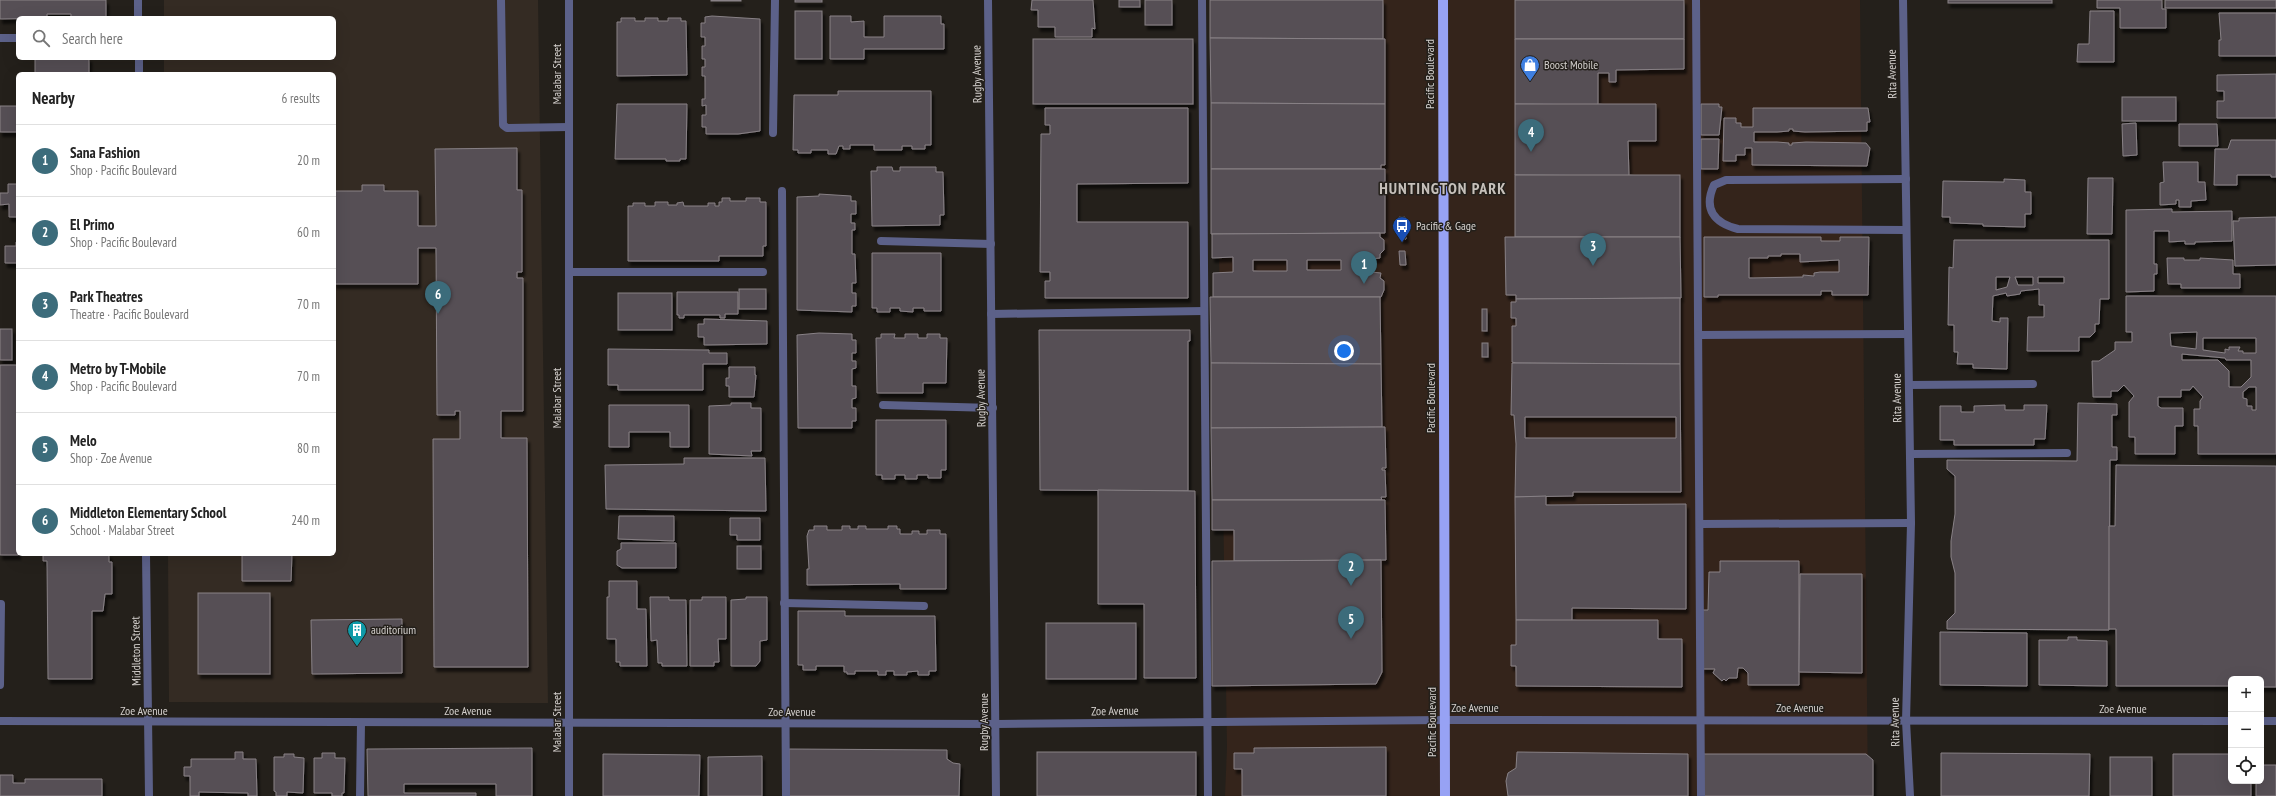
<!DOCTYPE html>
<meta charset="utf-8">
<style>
:root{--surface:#fff;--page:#f2f2f2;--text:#222;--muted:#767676;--line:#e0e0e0;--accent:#3c6c7b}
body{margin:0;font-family:"PT Sans Narrow",sans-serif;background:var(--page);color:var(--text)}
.controls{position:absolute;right:12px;bottom:12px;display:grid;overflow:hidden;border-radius:6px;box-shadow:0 4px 16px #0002}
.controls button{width:36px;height:36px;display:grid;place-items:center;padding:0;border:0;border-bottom:1px solid var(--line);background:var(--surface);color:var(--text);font:20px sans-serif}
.you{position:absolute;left:1344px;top:351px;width:14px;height:14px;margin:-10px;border:3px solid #fff;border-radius:50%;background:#1a73e8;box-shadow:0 0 0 6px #1a73e833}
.badge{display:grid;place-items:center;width:26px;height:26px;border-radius:50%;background:var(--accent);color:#fff;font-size:13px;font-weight:700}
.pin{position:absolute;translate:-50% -33px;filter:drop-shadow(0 1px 2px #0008)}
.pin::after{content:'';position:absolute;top:21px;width:14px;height:12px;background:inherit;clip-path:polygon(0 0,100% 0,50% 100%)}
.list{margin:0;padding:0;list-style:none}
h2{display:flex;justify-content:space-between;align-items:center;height:52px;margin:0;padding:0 16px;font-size:17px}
h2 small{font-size:13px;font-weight:400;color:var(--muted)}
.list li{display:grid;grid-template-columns:26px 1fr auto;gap:12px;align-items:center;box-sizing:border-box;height:72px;padding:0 16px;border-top:1px solid var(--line)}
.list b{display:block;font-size:15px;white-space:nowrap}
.list p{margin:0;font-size:13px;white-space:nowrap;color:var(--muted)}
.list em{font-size:13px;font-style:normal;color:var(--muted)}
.icon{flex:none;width:22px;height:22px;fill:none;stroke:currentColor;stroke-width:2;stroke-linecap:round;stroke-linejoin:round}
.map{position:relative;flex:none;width:2276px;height:796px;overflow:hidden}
.search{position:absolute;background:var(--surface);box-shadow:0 4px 16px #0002;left:16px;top:16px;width:320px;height:44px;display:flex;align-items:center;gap:10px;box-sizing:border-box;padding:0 14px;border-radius:6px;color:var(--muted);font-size:15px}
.panel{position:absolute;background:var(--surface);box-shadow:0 4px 16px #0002;left:16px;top:72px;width:320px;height:484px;border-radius:6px}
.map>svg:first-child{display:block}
</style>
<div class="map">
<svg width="2276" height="796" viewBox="0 0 2276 796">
<defs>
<filter id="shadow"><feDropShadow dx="2.5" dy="4.5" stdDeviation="1" flood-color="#0009"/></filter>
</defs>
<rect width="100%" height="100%" fill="#24201b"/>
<!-- commercial -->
<polygon fill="#34241b" points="1215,0 1860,0 1868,796 1225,796 1227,747"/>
<!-- built -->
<polygon fill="#342b23" points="164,0 538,0 548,703 169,702 168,554 334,554 334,74 164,74 164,58 334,58 334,18 164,18"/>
<!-- building -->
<g fill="#565055" stroke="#888186" fill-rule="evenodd" filter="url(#shadow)">
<polygon points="0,0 106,0 106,18 71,18 71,14 47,14 47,18 0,19"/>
<rect x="711" y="0" width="30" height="1"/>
<rect x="795" y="0" width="27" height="2"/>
<polygon points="1032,0 1093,0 1095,29 1092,28 1092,37 1055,37 1055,27 1038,27 1038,10 1031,10"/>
<rect x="1119" y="0" width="21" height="7"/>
<rect x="1145" y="0" width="27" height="25"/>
<polygon points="1210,0 1383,0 1383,39 1210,38"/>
<rect x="1515" y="0" width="169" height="39"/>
<rect x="1948" y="0" width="104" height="3"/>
<polygon points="2097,0 2162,0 2162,9 2166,9 2166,28 2120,28 2120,8 2097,8"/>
<rect x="2165" y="0" width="111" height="8"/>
<rect x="795" y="11" width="27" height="48"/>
<polygon points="2090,11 2114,11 2114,62 2077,62 2078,44 2089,44"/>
<polygon points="2219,13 2276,13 2276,56 2219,56 2219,40 2221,40"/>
<polygon points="712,16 760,19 760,131 738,134 706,134 706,127 702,127 702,115 706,115 706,105 702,106 702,99 705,99 705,76 702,76 702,67 705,67 705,59 702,59 702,46 705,46 705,37 701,37 701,23 705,23 705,17"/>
<polygon points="830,16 851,16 851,22 864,21 864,37 884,37 884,16 941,16 941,24 944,24 944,49 864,49 864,59 830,59"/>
<polygon points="621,18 635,18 635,21 645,21 645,18 658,18 658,21 668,21 668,18 681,18 681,21 686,21 687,75 617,76 617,22 621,22"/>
<polygon points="1210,38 1385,39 1385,104 1211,103"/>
<rect x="1033" y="39" width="160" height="65"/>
<polygon points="1515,39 1684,39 1684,69 1616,70 1616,82 1609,82 1609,73 1598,73 1598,105 1515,104"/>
<rect x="35" y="58" width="54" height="16"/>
<polygon points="2276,74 2276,118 2217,118 2217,101 2224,101 2224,91 2217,91 2217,75"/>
<polygon points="838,91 931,91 931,145 925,145 925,149 912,149 912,146 902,146 902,150 874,150 874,145 850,145 850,149 843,149 843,146 839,146 836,154 828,154 828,150 811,150 811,153 798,153 798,150 793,150 794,95 838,95"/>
<rect x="2122" y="97" width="54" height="24"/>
<polygon points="1211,103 1385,104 1385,165 1381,165 1381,169 1211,169"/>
<polygon points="617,104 687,104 686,159 680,159 680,161 666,161 666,159 615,159"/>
<polygon points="1515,104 1656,104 1656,141 1628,141 1629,176 1515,175"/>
<polygon points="1701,104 1719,104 1719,107 1722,107 1719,135 1701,135"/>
<rect x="0" y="106" width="18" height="26"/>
<polygon points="1045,108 1188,108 1188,183 1077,184 1077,222 1188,222 1188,298 1045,298 1045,281 1050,281 1050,272 1040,272 1041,134 1050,134 1050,125 1045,125"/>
<polygon points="1753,108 1868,108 1870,122 1867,122 1867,131 1805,132 1793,131 1793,129 1789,129 1789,131 1777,132 1754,132 1754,142 1777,142 1789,143 1789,145 1792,145 1792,143 1806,142 1866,143 1870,148 1867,166 1752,165 1752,148 1745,148 1745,155 1736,155 1736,161 1723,161 1724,118 1736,118 1736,123 1741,123 1741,127 1753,127"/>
<polygon points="2136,123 2137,155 2123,156 2122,124"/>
<polygon points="2179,124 2217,124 2218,146 2179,146"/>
<polygon points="1701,139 1719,139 1718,169 1701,169"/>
<polygon points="2231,140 2276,140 2276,177 2271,177 2271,175 2237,175 2237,185 2214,185 2215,149 2228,149"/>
<polygon points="517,148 517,190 522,190 522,272 517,272 517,278 523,278 523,411 501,411 501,438 527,438 528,667 434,667 433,439 460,439 460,411 455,411 455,415 437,415 436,248 418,248 418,284 334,284 334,191 362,191 362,185 384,185 384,191 418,191 418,226 436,226 435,149"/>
<polygon points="2163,162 2198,162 2198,182 2205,182 2206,200 2191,201 2191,207 2179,207 2179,200 2176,200 2176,204 2160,205 2160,183 2164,182"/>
<polygon points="877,167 892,167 893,171 900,171 900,167 936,167 936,172 943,172 944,215 940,215 940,225 872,226 871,171 877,171"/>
<polygon points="1211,169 1385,169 1385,233 1211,234"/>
<rect x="1515" y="175" width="165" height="62"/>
<polygon points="2088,178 2113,178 2112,234 2087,234"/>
<polygon points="2004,179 2025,180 2025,192 2031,192 2031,214 2025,214 2025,227 1983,226 1983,224 1950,223 1950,217 1942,217 1943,181 2004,182"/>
<polygon points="8,184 18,184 18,217 9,217 9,204 0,205 0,193 8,193"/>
<polygon points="819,194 851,196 851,201 856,201 856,214 851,214 851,223 855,223 855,230 852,230 852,254 855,254 856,283 852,283 852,293 856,293 856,306 852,306 852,312 797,310 797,197 819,196"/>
<polygon points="722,198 730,198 730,201 746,201 746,198 760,198 760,202 766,202 766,246 763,246 763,256 719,256 719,261 628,261 628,206 633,206 633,203 645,203 645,206 655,206 655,202 668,202 668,205 677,205 677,203 683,202 684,206 708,206 708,203 715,203 715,206 719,206 719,202 722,202"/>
<polygon points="2172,209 2172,212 2232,211 2232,241 2195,242 2195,244 2185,244 2185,241 2169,242 2169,231 2154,231 2154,264 2157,264 2157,274 2154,274 2154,291 2126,292 2126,210"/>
<polygon points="1399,217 1405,217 1406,239 1400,239"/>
<polygon points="2276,217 2276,265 2235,266 2233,221 2239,221 2239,218"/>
<path d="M1380,233v4l4,3v10l-4,4v4l-19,2v11l20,2 -1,5 4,3v9l-3,7h-168v-24l20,-1v-15l-21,1v-24zM1253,260h34v11h-34zM1307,260h34v10h-34z"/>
<polygon points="1505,237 1680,237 1681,298 1516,299 1516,295 1506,295"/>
<path d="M1704,237h117v4h19v-4h29l-1,58h-36v-4h-11v4h-103v2h-14zM1781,254h19v8l39,-2v12h-19l-6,1v3l-11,-1v2l-54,1v-20h19v-2h13z"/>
<path d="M1954,240h155v59h-9l-1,25h-4v8l-5,5h-11v14h-52l1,-34h16v-12h-5v-16l-18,2 -1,3 -13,2 -1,-3 -13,3 -1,25 8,1v-4h8l-1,51 -34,-1v-4h-16l1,-12h-4v-27h-6l1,-58 4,1zM1996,277h14l-3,10 -11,3zM2015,277h18v8h-15zM2038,277h26v6h-26z"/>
<polygon points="16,242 18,242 18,283 17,263 5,263 5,246 16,246"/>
<polygon points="1399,251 1405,251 1406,265 1400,265"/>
<polygon points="872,253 941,253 941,311 924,311 924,308 913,308 913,312 900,311 900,308 890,308 890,312 877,312 877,308 872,308"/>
<polygon points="2167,258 2184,258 2184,260 2200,260 2200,258 2233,260 2233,274 2240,274 2240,288 2181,288 2181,284 2168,284"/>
<rect x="739" y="289" width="27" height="20"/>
<polygon points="677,292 738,292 738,314 725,314 725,318 720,318 720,315 684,315 684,318 679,318 679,315 677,315"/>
<rect x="618" y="293" width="54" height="37"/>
<path d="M2126,296h150v158h-78v-28h-4v-17h6v-8l3,-4 -10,-11 -3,4h-9v7h-23v9l3,2h22v18h-8v28h-40v-17h-6v-35l5,-6 -10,-11 -6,6h-7v6h-18l-1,-36h7l16,-11v-8h17v-10h-6zM2197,332l-1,17 -25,-3 -1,-13zM2203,338h53v15h-13v-2h-5l2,-4h-11v3l-4,-1v4l-22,-3zM2182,354l43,4 1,2h25v17l-10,10h-12v-16l-11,-11h-36zM2249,387h7v23h-4v-4h-5v-7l-4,-1v-6z"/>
<polygon points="1210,297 1380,297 1381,364 1211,363"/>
<polygon points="1680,298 1680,364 1516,363 1512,362 1512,326 1516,326 1516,318 1511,318 1511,302 1516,302 1516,299"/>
<rect x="1482" y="309" width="5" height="22"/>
<polygon points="704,319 767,321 767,344 704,345 704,337 698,337 698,324 704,324"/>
<rect x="0" y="329" width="12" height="31"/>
<polygon points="1039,330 1190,330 1190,341 1188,341 1188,491 1040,490"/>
<polygon points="819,333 852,334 852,340 856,340 856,353 852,353 852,361 856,361 856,368 852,369 852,386 856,386 856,398 852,399 852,408 856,408 856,421 852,421 852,428 798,428 797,335"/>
<polygon points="881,334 895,334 894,338 905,338 905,334 918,334 918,338 927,338 927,334 940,334 940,338 947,338 946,383 923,383 923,393 877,393 876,338 881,338"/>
<rect x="1482" y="343" width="6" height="14"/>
<polygon points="608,349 709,350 709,353 727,353 727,364 703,364 703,390 618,390 618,385 608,385"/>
<polygon points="1211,363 1381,364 1382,427 1211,428"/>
<path d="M1512,363l168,1 1,128h-108v4l-58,1 1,-53 -2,-29h-3zM1525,417h151v21h-151z"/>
<rect x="0" y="365" width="18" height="190"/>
<polygon points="729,367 755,367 755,375 756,375 754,397 729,397 729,386 726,386 726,378 729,378"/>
<polygon points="731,403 751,403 751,408 761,408 761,451 751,451 752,456 709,454 709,406 731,405"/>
<polygon points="2078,403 2117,404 2117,415 2112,415 2112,447 2117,447 2117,460 2110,460 2109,630 1947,629 1947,621 1955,613 1955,573 1951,557 1951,541 1955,514 1955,476 1947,469 1947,460 2077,461"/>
<polygon points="609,405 689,405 689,447 670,447 670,432 629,432 629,447 609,447"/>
<polygon points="2005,405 2005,410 2024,410 2024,405 2047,405 2045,439 2034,439 2034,445 1954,445 1954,440 1940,440 1940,406 1961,406 1961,412 1974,412 1974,406"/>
<polygon points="876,420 946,420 946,470 941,470 941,478 928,478 928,475 917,475 917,479 905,479 905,475 895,475 895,479 882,479 882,475 876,475"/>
<polygon points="1385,427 1386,468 1382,468 1382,470 1385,470 1386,497 1381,497 1382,500 1212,500 1211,428"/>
<polygon points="684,458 765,458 766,511 606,509 605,465 684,464"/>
<polygon points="2116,465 2276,466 2276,687 2261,687 2261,679 2231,679 2231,686 2116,686 2116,629 2109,629 2109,526 2115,526"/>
<polygon points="1098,490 1195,491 1196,678 1144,678 1144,604 1098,604"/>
<polygon points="1546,496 1546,505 1686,504 1686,609 1572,608 1572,621 1516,620 1515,497"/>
<polygon points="1212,500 1385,500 1386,560 1234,561 1234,530 1212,530"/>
<polygon points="619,516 674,516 674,541 618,539"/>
<polygon points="730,518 760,518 760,540 737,540 737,535 730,535"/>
<polygon points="814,526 827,526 827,530 842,530 842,526 850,526 850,529 858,529 858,526 866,526 866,529 888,529 888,526 897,526 897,529 900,529 900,534 912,534 912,531 919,531 919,534 927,534 927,530 940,530 940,534 946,534 946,589 900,589 900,584 807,585 807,569 809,569 807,536 809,530 814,530"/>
<polygon points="621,543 676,543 676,568 622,568 617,565 617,551 621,549"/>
<rect x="737" y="546" width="24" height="23"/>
<polygon points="43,554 109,554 109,562 112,562 112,594 105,594 103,611 92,611 92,679 48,679 47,561 43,561"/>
<polygon points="242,554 292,554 291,581 242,581"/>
<polygon points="1381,560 1382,672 1376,684 1212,686 1212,561"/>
<polygon points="1720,561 1799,561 1799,685 1748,685 1748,673 1743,668 1738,668 1737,678 1729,678 1726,681 1724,679 1722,681 1713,673 1715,669 1702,669 1702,610 1708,610 1709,572 1720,572"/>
<polygon points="1800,574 1862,574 1862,673 1799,672"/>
<polygon points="609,581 637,581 637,609 646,609 647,666 620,666 620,662 616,662 616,639 607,639 607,597 609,597"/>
<rect x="198" y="593" width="72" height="81"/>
<polygon points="650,597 669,597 669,600 686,600 687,666 662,666 662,663 658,663 657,640 651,641"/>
<polygon points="702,597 726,597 726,639 718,639 719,662 714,662 714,666 690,666 690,600 702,600"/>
<polygon points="746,597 767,597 767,640 760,641 760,661 756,666 731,666 731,600 746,599"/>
<polygon points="798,611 845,611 845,616 935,616 936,671 929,671 929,675 918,675 918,671 907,672 907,675 894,675 894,671 886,671 886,675 878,675 878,671 855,671 855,674 847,674 847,672 844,672 844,666 816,666 816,670 803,670 803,665 798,665"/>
<polygon points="402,619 402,673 312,674 311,620"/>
<polygon points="1516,620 1658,620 1658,639 1682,639 1682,687 1516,686 1516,666 1511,666 1511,645 1516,645"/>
<rect x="1046" y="623" width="90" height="56"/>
<polygon points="1940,632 2027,633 2027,686 1940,685"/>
<polygon points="2068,637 2077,637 2077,640 2107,641 2107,686 2039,685 2039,640 2068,640"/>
<polygon points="1386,747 1386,796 1242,796 1242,769 1234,769 1234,753 1254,753 1254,748"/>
<polygon points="532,748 532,796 496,796 496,784 404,784 404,793 476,793 476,796 368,796 367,749"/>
<polygon points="789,749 947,750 947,759 953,763 960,764 959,796 789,796"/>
<polygon points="235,752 243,752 243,759 256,759 257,796 248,796 248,793 199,792 199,796 190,796 190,776 184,776 184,767 191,767 191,759 235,759"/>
<rect x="1037" y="752" width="159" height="44"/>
<polygon points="1517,752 1688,754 1688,796 1508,796 1506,781 1508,773 1516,768"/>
<polygon points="322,753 335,753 335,758 345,758 344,793 342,793 342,796 332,796 332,793 314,793 314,758 322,758"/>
<polygon points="1941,753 2090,754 2089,796 1941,796"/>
<polygon points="284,754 294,754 294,757 304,758 303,793 287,792 287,796 276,796 276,792 274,791 274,757 284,757"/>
<polygon points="603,754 700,755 699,796 603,796"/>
<polygon points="1703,754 1866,754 1873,760 1873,796 1703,796"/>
<polygon points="2173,754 2231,754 2231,781 2251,781 2251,796 2173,796"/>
<polygon points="762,756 762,796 708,796 708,757"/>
<rect x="2110" y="757" width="42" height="39"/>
<polygon points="2261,765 2276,765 2276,796 2256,796 2256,781 2261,781"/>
<polygon points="0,775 13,775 13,783 25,783 25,779 102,779 102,796 0,796"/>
</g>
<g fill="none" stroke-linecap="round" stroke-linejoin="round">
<!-- service -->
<g stroke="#5c6189" stroke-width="8">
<polyline points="501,0 503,125 507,128 569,127"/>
<polyline points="1202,0 1208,796"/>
<polyline points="1696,0 1701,796"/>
<polyline points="0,38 18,38"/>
<polyline points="773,133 775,0"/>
<path d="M1906,179l-180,1 -12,5c-11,24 0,38 24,44l168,1"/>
<polyline points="782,191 786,796"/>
<polyline points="881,241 991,244"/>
<polyline points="569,272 763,272"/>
<polyline points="991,314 1204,311"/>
<polyline points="1699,335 1908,334"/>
<polyline points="1909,385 2033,384"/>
<polyline points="883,405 993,408"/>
<polyline points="1910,454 2067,453"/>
<polyline points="1700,524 1911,523"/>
<polyline points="784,603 924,606"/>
<polyline points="0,685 1,604"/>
<polyline points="360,796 361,723"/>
</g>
<!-- minor -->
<g stroke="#5c6189" stroke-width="8">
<polyline points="138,0 138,18"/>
<polyline points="569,0 569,796"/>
<polyline points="988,0 996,796"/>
<polyline points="1903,0 1911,523 1906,721 1910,796"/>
<polyline points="139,58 139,74"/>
<polyline points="146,554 149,796"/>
<polyline points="0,721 996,724 1445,720 2231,721"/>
<polyline points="2261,721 2276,721"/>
</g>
<!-- primary -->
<polyline stroke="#97a2f4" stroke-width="10" points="1443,0 1445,796"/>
</g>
<!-- icons -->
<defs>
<g id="shop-pin" transform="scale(1)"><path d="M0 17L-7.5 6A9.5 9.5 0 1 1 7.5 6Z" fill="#3f7fe0" stroke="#24201b"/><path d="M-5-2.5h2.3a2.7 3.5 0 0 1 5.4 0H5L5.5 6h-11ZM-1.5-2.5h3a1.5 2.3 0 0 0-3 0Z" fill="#fff"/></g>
<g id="bus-pin" transform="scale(1)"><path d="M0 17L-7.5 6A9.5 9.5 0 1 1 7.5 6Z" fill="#1a4fb4" stroke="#24201b"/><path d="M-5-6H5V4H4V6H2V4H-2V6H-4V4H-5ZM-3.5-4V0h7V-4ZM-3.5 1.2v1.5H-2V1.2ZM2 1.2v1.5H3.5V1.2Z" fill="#fff"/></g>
<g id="building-pin" transform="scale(1)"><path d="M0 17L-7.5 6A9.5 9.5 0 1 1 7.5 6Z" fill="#0f9aa8" stroke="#24201b"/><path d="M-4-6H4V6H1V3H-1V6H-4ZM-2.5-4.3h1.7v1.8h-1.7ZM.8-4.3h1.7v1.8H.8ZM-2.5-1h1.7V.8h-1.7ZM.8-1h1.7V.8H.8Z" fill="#fff"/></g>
</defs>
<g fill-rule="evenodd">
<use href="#shop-pin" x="1530" y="65"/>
<use href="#bus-pin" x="1402" y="226"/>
<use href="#building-pin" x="357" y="630"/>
</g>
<g text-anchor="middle" stroke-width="3" stroke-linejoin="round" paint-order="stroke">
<!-- poi labels -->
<g font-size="12" fill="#d4d0cd" stroke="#24201b" text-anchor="start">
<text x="1544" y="69">Boost Mobile</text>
<text x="1416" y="230">Pacific &amp; Gage</text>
<text x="371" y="634">auditorium</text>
</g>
<!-- street labels -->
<g font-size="12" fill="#d4d0cd" stroke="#24201b">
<text transform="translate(557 74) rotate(-90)" y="4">Malabar Street</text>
<text transform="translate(977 74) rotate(-91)" y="4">Rugby Avenue</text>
<text transform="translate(1430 74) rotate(-90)" y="4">Pacific Boulevard</text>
<text transform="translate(1892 74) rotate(-91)" y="4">Rita Avenue</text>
<text transform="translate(557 398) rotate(-90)" y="4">Malabar Street</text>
<text transform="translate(981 398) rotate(-91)" y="4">Rugby Avenue</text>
<text transform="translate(1431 398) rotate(-90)" y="4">Pacific Boulevard</text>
<text transform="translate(1897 398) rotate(-91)" y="4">Rita Avenue</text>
<text transform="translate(136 651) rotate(-91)" y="4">Middleton Street</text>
<text x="1475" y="712">Zoe Avenue</text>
<text x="1800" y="712">Zoe Avenue</text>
<text x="2123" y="713">Zoe Avenue</text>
<text x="144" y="715">Zoe Avenue</text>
<text x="468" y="715">Zoe Avenue</text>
<text transform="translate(1115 711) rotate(-1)" y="4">Zoe Avenue</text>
<text x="792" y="716">Zoe Avenue</text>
<text transform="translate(557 722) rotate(-90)" y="4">Malabar Street</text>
<text transform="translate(984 722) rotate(-90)" y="4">Rugby Avenue</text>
<text transform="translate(1432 722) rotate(-90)" y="4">Pacific Boulevard</text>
<text transform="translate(1895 722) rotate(-91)" y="4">Rita Avenue</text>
</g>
<!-- district labels -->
<g font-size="16" font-weight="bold" letter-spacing="1" fill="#c6c0ba" stroke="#24201b">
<text x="1443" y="194">HUNTINGTON PARK</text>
</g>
</g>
</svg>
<div class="controls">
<button>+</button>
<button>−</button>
<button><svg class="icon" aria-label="locate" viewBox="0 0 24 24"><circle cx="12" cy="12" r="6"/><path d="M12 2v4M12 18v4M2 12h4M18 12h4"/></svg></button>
</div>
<div class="you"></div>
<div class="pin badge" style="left:1364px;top:284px">1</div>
<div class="pin badge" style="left:1351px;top:586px">2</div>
<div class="pin badge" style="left:1593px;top:266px">3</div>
<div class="pin badge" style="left:1531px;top:152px">4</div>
<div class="pin badge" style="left:1351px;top:639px">5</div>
<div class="pin badge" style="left:438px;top:314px">6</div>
<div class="search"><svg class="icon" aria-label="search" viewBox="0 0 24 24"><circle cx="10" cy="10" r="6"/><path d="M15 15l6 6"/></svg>Search here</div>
<section class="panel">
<h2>Nearby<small>6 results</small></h2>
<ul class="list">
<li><span class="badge">1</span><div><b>Sana Fashion</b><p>Shop · Pacific Boulevard</p></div><em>20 m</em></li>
<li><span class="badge">2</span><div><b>El Primo</b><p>Shop · Pacific Boulevard</p></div><em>60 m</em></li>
<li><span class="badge">3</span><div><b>Park Theatres</b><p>Theatre · Pacific Boulevard</p></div><em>70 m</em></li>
<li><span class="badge">4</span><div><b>Metro by T-Mobile</b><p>Shop · Pacific Boulevard</p></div><em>70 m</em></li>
<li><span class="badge">5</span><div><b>Melo</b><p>Shop · Zoe Avenue</p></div><em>80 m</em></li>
<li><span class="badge">6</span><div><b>Middleton Elementary School</b><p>School · Malabar Street</p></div><em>240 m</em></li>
</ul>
</section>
</div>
